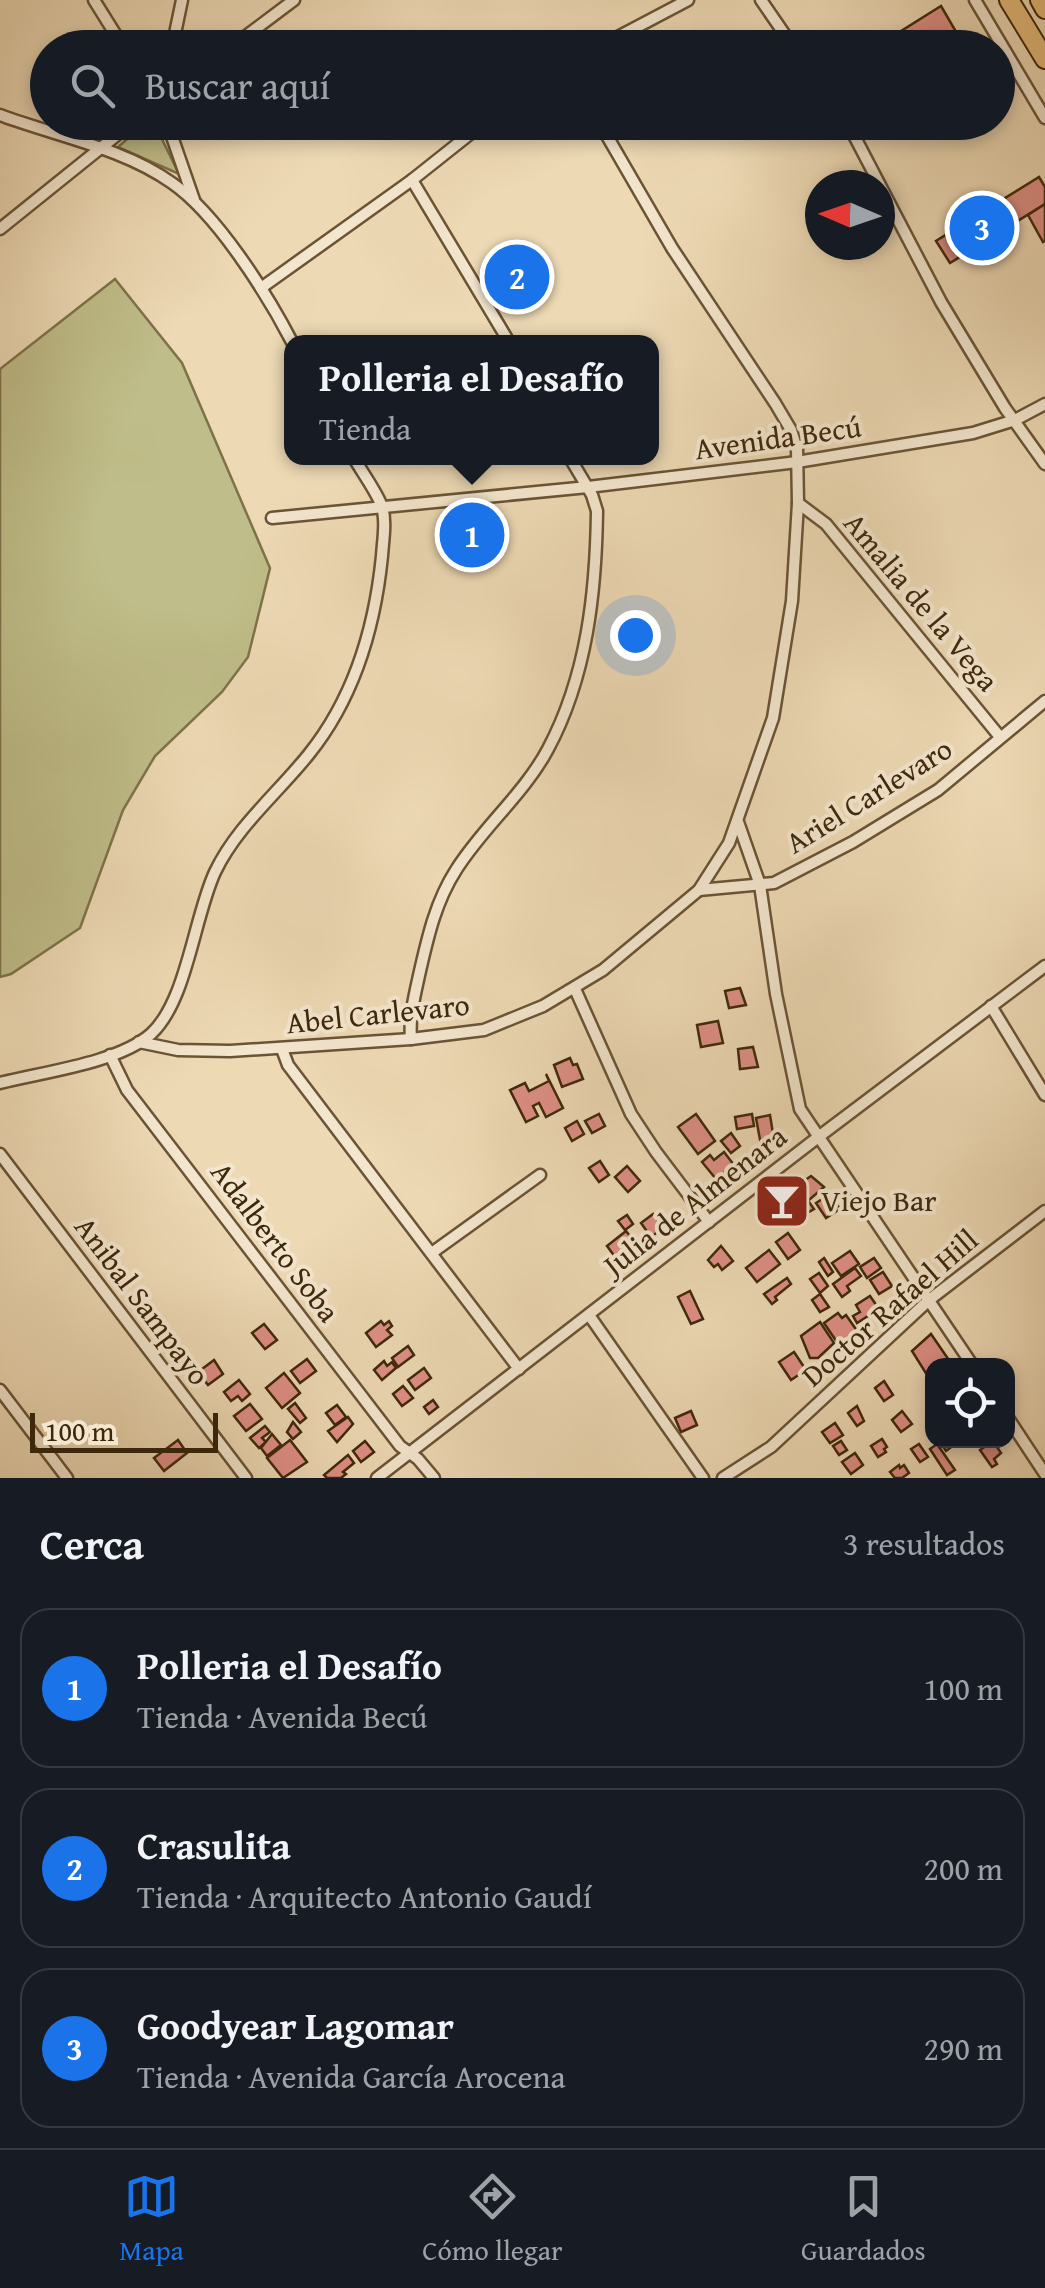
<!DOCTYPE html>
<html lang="es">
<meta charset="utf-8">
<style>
:root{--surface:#171b24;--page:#20242c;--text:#f1f3f6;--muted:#9ea1a6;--line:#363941;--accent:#1a73e8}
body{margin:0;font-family:"Gentium Book Plus",serif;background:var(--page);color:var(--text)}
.controls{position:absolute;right:30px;bottom:30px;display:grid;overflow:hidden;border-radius:20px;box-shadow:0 5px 15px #0003}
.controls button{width:90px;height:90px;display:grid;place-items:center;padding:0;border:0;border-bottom:2px solid var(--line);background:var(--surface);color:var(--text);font:50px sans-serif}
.compass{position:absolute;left:805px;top:170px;width:90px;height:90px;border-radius:50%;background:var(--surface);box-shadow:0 5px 15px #0003;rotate:272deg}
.scale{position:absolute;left:30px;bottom:25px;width:188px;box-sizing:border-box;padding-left:10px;border:5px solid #3e280b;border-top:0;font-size:28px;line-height:35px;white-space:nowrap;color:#3e280b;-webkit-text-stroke:8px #f3e6ce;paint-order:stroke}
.you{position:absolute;left:635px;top:635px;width:35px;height:35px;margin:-25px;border:8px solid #fff;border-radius:50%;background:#1a73e8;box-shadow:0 0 0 15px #1a73e833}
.badge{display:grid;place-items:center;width:65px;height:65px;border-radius:50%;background:var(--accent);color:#fff;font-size:32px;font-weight:700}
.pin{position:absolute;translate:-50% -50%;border:5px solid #fff;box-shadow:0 2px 10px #0006}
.popup{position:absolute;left:284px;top:335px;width:375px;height:130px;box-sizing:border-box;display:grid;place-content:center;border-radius:20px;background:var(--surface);filter:drop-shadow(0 2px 8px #0005);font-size:32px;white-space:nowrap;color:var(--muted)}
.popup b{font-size:38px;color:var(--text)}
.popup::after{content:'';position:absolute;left:50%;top:100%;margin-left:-20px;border:20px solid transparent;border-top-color:var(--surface)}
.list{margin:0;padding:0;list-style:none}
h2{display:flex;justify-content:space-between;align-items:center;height:130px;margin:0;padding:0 40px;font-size:42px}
h2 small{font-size:32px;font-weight:400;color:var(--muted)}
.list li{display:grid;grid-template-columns:65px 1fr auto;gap:30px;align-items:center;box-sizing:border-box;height:160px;margin:0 20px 20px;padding:0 20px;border:2px solid var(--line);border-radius:30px}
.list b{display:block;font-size:38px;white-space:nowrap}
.list p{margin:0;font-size:32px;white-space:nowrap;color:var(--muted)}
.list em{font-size:32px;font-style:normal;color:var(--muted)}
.icon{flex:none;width:55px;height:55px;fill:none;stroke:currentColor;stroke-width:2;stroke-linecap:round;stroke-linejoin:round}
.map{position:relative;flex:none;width:1045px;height:1478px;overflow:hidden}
.search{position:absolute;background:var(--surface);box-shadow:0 5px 15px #0003;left:30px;right:30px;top:30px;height:110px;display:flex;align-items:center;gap:25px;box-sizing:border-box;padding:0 35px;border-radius:55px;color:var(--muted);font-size:38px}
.sheet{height:670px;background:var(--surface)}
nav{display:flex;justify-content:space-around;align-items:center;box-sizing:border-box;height:140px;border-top:2px solid var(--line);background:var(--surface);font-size:28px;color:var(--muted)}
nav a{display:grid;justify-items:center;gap:5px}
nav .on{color:var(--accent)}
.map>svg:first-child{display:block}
</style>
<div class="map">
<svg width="1045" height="1478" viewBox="0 0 1045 1478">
<rect width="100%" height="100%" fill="#edd9b4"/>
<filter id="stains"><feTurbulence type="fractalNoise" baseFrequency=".002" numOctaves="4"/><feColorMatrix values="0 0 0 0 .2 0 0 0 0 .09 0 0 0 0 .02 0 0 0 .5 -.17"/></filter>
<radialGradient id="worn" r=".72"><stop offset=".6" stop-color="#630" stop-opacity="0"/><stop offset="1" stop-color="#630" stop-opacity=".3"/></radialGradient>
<!-- green -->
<g fill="#bfbd89" stroke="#7e724a" stroke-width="2.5">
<polygon points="147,122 154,123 179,174 118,147"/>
<polygon points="115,279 182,363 270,568 248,657 222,692 155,756 123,810 80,928 11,974 0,977 0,369"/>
</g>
<!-- building -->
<g fill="#df8f86" stroke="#3e280b" stroke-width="2.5">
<polygon points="941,6 958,35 938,48 906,48 898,33"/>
<polygon points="1039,177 1045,187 1045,204 950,263 936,241"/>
<polygon points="1045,204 1045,241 1043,242 1028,215"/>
<polygon points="740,988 746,1005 729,1008 725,991"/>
<polygon points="718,1021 723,1043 701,1047 697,1025"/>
<polygon points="753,1047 758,1067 740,1069 738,1049"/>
<polygon points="570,1058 573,1065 577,1064 583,1079 562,1087 554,1065"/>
<polygon points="546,1074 563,1108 546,1117 539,1103 533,1106 538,1116 526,1122 510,1090 525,1083 529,1091 549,1081"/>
<polygon points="599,1114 605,1126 592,1133 585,1121"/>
<polygon points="696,1114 715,1141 698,1154 678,1127"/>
<polygon points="752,1114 754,1126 737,1129 735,1117"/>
<polygon points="770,1115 774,1140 761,1145 756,1118"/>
<polygon points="577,1121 584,1134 572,1141 565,1128"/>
<polygon points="731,1133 740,1146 731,1153 721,1141"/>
<polygon points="724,1152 734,1165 716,1179 702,1162 710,1155 714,1160"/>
<polygon points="600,1161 609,1175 599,1182 589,1168"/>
<polygon points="627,1166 640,1181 628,1192 615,1177"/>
<polygon points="811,1176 824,1187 801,1207 794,1198 803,1191 798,1185"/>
<polygon points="830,1194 840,1209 826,1218 816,1203"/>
<polygon points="789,1195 797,1207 788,1213 779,1201"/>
<polygon points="809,1202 814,1209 795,1220 791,1215"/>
<polygon points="653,1214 663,1228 651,1237 641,1223"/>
<polygon points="627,1215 633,1224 625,1230 618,1221"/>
<polygon points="626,1231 638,1246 618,1261 607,1246"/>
<polygon points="788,1233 800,1250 788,1259 776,1242"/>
<polygon points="721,1246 733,1261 722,1270 718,1264 714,1267 708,1260"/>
<polygon points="769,1250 780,1264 757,1282 746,1268"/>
<polygon points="850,1251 859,1264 841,1276 832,1263"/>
<polygon points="824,1258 833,1272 828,1276 819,1262"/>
<polygon points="874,1258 881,1268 867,1278 860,1267"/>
<polygon points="855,1268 861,1276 847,1286 850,1291 842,1297 833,1284"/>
<polygon points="883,1272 892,1286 879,1294 870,1280"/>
<polygon points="819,1273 828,1286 820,1293 810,1279"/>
<polygon points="787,1278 791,1284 775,1297 777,1300 772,1304 764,1294"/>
<polygon points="690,1291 703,1319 691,1324 678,1297"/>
<polygon points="820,1294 829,1307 820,1312 812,1300"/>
<polygon points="870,1296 879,1309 857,1323 853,1316 860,1312 856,1305"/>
<polygon points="838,1313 842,1318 846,1315 860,1335 841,1348 824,1323"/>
<polygon points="381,1321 384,1325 389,1321 392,1326 387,1330 392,1335 376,1347 366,1333"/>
<polygon points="820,1322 834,1343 818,1358 810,1358 801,1336"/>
<polygon points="264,1324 277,1340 265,1349 252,1333"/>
<polygon points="931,1334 953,1366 932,1366 932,1383 912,1351"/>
<polygon points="408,1346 414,1355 398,1367 392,1358"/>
<polygon points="794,1352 806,1370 791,1380 779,1362"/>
<polygon points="307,1359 316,1371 300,1383 291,1371"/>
<polygon points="214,1360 223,1374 208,1385 198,1372"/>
<polygon points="384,1361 387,1366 392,1362 396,1368 382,1380 374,1370"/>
<polygon points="424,1368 431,1378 415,1390 408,1380"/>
<polygon points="284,1373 300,1393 282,1408 266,1388"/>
<polygon points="239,1380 250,1394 242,1401 238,1396 231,1401 224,1392"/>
<polygon points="884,1381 893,1395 884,1401 875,1388"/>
<polygon points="403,1386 413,1398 402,1406 393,1394"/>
<polygon points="433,1400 438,1407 429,1414 424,1407"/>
<polygon points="295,1403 306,1418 300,1423 288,1409"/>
<polygon points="250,1404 262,1419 246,1431 234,1416"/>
<polygon points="337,1405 346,1417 335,1425 326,1413"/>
<polygon points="857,1406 864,1421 857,1426 848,1413"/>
<polygon points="691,1411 697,1425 681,1432 675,1418"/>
<polygon points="902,1411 912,1424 901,1432 892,1420"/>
<polygon points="348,1417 353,1424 337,1442 328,1431"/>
<polygon points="293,1422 301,1432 293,1439 287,1432"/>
<polygon points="835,1423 843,1435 830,1443 822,1432"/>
<polygon points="265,1426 270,1432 262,1438 266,1442 259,1448 250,1438"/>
<polygon points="272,1434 281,1445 267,1456 261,1448"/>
<polygon points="882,1439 887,1447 884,1449 886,1452 878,1457 871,1446"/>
<polygon points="178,1440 187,1453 164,1471 154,1458"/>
<polygon points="290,1440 307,1462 283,1478 267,1458"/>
<polygon points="939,1440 957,1440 958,1442 946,1451"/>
<polygon points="365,1441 374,1452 361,1462 353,1451"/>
<polygon points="841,1441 847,1450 839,1455 833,1446"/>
<polygon points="993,1441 1001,1453 994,1459 997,1464 992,1467 980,1450"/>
<polygon points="919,1444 928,1457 920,1462 911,1449"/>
<polygon points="937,1444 955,1470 947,1475 930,1449"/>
<polygon points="855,1453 863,1465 851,1474 842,1462"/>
<polygon points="348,1455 354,1463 343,1472 346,1474 341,1478 327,1478 324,1475"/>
<polygon points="899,1465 900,1468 904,1465 909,1473 902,1478 895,1478 890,1472"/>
</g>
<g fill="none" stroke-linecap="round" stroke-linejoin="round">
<!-- minor casing -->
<g stroke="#6a5435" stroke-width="15">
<g id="minor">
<polyline points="94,0 124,48"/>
<polyline points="761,0 794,48"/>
<polyline points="975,0 1045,118"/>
<polyline points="172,48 182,0"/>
<polyline points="230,48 294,0"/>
<polyline points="597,48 688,0"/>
<path d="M0,115c56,21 123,33 172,68 45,31 95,111 120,159"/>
<polyline points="167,122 194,200"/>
<polyline points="847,122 941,302 1005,408 1045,464"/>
<polyline points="412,180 509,342"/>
<polyline points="0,229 133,122"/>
<polyline points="261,288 412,180 485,122"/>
<polyline points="798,503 826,524 1000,737"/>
<polyline points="272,518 588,487 797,462 973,433 1015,420 1045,404"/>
<polyline points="738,822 760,885 776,994 800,1109 973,1366"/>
<polyline points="699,890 774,883 853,842 938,790 1045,701"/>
<polyline points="575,989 631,1114 656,1152 709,1222"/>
<polyline points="991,1006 1045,1095"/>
<path d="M411,1039c-2,-23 4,-45 9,-68 8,-35 16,-70 36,-101 27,-43 68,-76 92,-121 39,-73 48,-157 49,-238l-5,-16 -22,-37"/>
<polyline points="139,1042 178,1050 230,1051 411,1039 484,1030 543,1006 603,970 699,890 729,843 773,718 792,601 798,503 797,449 791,430 775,403 672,248 599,122"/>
<polyline points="282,1049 288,1065 519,1369"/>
<polyline points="110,1055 127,1090 400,1446 418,1459 434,1478"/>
<path d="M0,1083c43,-11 118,-20 151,-49 36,-33 43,-117 64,-162 22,-46 63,-79 94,-118 45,-56 66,-128 73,-198 1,-16 5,-37 -1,-52 -7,-16 -19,-32 -27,-46"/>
<polyline points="0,1154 246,1478"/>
<polyline points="433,1252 540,1175"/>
<polyline points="589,1315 703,1478"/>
<polyline points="0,1390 67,1478"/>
<polyline points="1008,1418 1045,1474"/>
<polyline points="377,1478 817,1138 1045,966"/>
<polyline points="723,1478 771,1447 929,1300 1045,1211"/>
</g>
</g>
<!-- primary casing -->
<g stroke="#3e280b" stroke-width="22">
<g id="primary">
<polyline points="1009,0 1045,59"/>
<polyline points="1040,0 1045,9"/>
</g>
</g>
<!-- minor -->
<use href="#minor" stroke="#f3e6ce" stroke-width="10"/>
<!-- primary -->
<use href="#primary" stroke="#e6bc7a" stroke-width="18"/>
</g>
<!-- icons -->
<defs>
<g id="bar-square" transform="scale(2.875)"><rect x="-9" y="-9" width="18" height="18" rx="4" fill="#8f2418" stroke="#f3e6ce"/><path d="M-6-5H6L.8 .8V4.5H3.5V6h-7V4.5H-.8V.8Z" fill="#fff"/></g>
</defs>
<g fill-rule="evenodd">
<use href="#bar-square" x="782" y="1201"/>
</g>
<g text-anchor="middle" stroke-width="8" stroke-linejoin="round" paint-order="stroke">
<!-- street labels -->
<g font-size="30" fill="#3e280b" stroke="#f3e6ce">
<text transform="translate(778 438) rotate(-8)" y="10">Avenida Becú</text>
<text transform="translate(921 602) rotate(50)" y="10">Amalia de la Vega</text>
<text transform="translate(869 796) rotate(-32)" y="10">Ariel Carlevaro</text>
<text transform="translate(378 1014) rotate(-6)" y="10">Abel Carlevaro</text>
<text transform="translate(695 1201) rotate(-38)" y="10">Julia de Almenara</text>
<text transform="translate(275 1242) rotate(53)" y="10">Adalberto Soba</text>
<text transform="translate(142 1301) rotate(53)" y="10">Anibal Sampayo</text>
<text transform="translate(890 1308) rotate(-41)" y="10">Doctor Rafael Hill</text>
</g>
<!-- poi labels -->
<g font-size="30" fill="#3e280b" stroke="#f3e6ce" text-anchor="start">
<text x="821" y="1211">Viejo Bar</text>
</g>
</g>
<rect width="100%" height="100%" filter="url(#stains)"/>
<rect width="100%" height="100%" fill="url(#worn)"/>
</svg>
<div class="controls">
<button><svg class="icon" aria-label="locate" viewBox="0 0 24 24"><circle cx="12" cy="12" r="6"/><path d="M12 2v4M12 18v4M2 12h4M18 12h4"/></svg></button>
</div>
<svg class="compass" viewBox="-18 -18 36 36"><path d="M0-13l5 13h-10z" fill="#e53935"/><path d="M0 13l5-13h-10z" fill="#9ea1a6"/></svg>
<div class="scale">100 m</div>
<div class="you"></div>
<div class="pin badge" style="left:472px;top:535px">1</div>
<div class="popup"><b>Polleria el Desafío</b>Tienda</div>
<div class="pin badge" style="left:517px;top:277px">2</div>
<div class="pin badge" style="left:982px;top:228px">3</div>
<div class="search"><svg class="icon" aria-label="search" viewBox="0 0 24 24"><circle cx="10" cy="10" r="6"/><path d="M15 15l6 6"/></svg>Buscar aquí</div>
</div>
<section class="sheet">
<h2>Cerca<small>3 resultados</small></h2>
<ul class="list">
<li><span class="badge">1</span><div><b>Polleria el Desafío</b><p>Tienda · Avenida Becú</p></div><em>100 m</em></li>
<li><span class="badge">2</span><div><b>Crasulita</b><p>Tienda · Arquitecto Antonio Gaudí</p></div><em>200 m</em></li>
<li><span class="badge">3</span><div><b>Goodyear Lagomar</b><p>Tienda · Avenida García Arocena</p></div><em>290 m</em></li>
</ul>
</section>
<nav>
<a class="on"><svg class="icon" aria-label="map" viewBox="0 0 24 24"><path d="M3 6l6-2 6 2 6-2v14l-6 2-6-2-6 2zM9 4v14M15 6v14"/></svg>Mapa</a>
<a><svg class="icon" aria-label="directions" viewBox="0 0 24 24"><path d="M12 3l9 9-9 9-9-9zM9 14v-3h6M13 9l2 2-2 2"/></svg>Cómo llegar</a>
<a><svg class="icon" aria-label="saved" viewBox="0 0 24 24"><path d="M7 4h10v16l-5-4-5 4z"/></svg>Guardados</a>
</nav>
